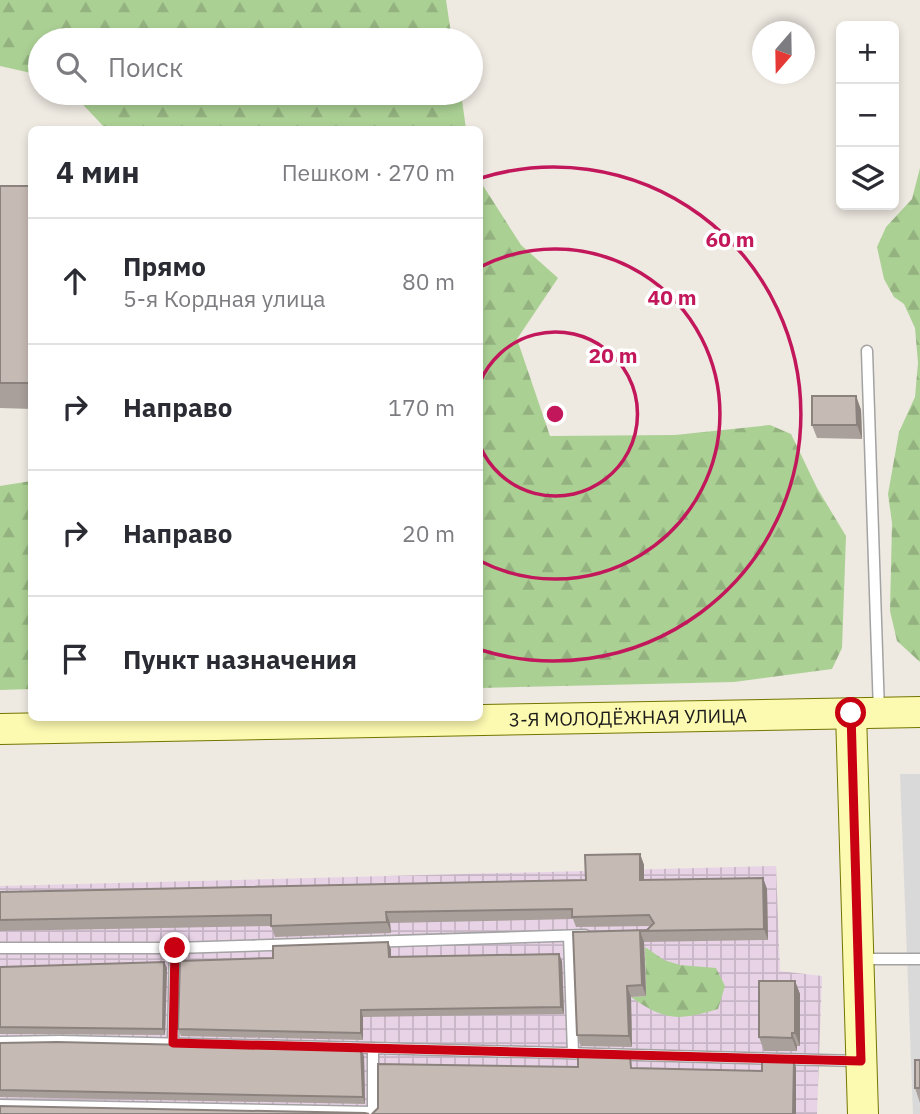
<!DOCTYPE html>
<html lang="ru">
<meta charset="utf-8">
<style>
:root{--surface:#fff;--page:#f7f7f7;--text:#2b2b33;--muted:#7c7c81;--line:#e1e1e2}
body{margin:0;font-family:"IBM Plex Sans",sans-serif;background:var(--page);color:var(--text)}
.controls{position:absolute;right:21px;top:21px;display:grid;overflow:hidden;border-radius:10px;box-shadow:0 4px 10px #0003}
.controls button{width:63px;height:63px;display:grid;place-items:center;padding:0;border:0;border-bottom:2px solid var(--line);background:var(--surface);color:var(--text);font:35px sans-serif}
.compass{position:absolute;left:752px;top:21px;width:63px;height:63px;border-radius:50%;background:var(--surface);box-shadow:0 4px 10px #0003;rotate:200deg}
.stop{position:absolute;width:21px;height:21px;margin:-16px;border:5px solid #c80012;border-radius:50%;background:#fff}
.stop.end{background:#c80012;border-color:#fff;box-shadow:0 2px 7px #0008}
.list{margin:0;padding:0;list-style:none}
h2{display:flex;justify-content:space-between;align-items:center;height:91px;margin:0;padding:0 28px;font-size:30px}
h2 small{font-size:23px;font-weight:400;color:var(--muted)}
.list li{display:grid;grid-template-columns:46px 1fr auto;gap:21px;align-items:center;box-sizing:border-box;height:126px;padding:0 28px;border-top:2px solid var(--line)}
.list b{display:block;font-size:26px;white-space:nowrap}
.list p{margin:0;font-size:23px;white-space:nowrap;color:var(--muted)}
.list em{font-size:23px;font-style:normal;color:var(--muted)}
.icon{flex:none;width:38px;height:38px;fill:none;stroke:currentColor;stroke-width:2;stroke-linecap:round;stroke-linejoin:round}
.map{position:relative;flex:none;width:920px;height:1114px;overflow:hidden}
.search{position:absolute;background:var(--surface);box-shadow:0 4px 10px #0003;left:28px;top:28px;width:455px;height:77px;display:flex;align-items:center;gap:18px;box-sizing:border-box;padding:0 24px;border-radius:38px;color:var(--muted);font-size:26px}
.panel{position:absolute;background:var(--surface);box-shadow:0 4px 10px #0003;left:28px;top:126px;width:455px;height:595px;border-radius:10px}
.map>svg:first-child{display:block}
</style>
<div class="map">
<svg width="920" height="1114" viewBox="0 0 920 1114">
<defs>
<pattern id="industrial-grid" width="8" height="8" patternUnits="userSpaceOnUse" patternTransform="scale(1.75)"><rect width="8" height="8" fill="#e8d3e6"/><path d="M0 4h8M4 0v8" fill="none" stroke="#c6b5c5"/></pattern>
<pattern id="forest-firs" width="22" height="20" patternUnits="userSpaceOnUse" patternTransform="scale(1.75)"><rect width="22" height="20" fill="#abd094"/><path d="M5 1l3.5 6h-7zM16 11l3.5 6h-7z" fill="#93b27f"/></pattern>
</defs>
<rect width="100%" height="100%" fill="#eee9e1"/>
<!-- residential -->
<polygon fill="#dad9d9" points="900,774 920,774 920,1114 913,1114"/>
<!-- industrial -->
<polygon fill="url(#industrial-grid)" points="776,866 780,971 822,976 817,1114 0,1114 0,886"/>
<!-- forest -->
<g fill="url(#forest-firs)">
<polygon points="0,0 446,0 452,40 40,40 40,75 0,66"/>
<polygon points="72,93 461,93 466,129 106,129"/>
<polygon points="920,168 920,662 897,641 890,611 892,523 888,494 899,432 915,397 918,363 915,328 904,304 894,297 884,279 877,247 886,227 912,199"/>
<polygon points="480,181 521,245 558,278 517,339 550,436 675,435 770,425 791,434 817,488 846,536 842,648 832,669 734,682 480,688"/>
<polygon points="31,481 31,689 0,690 0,486"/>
<path d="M645,947l19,13 16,5 36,3 9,18 -7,23c-40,12 -53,12 -87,-12l15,-1z"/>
</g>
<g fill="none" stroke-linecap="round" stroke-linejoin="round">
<!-- service casing -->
<g stroke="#a3a3a3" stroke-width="13">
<g id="service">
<polyline points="867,351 879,712"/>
<polyline points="569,936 573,1053"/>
<polyline points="0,948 175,948 585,935"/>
<polyline points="860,959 920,959"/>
<polyline points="0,1042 60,1041 373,1048"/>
<polyline points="173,1043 175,948"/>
<polyline points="0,1105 373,1112"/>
<polyline points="373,1114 373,1048 859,1061"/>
</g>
</g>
<!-- secondary casing -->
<g stroke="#747600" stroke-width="32">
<g id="secondary">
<polyline points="851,713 863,1114"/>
<path id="s1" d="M0,729l920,-17"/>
</g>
</g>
<!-- service -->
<use href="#service" stroke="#fff" stroke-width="10"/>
<!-- secondary -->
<use href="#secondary" stroke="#fcf9b1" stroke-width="30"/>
</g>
<!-- wall -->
<g fill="#aaa09b">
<polygon points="0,186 32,186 32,409 0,408"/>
<polygon points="856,396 861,410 862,439 817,438 812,425"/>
<polygon points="640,854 644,865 644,880 763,878 767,889 768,940 644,942 646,996 631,997 632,1047 581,1046 577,1035 573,932 647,930 651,926 576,927 573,919 390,923 391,933 275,937 271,926 0,931 0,892 586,880"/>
<polygon points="391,949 391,957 562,961 564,1014 363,1017 363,1040 181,1036 178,1029 273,958"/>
<polygon points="164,962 167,968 165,1035 0,1034 0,967"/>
<polygon points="795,981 800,994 800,1046 797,1046 797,1051 764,1051 759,1037"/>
<polygon points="0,1043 364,1056 365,1104 0,1097"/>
<polygon points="920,1060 920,1103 915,1088"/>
</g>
<!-- shaded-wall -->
<g fill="#8b827e">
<polygon points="856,396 861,410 862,439 857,425"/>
<polygon points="640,854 644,865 644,891 640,880"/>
<polygon points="763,878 767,889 768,940 764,929"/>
<polygon points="386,912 390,923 391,933 387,922"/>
<polygon points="640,931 644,942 646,996 642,985"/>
<polygon points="388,942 391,949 391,964 389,957"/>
<polygon points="559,954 562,961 564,1014 561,1007"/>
<polygon points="164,962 167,968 165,1035 163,1029"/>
<polygon points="795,981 800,994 800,1046 795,1033"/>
<polygon points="627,986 631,997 632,1047 629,1036"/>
<polygon points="361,1010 363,1017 363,1040 361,1033"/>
<polygon points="792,1033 797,1046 797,1051 792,1038"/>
<polygon points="361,1049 364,1056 365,1104 363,1097"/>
<polygon points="794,1060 796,1067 796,1114 793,1114"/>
</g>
<!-- building -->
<g fill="#c6bab4" stroke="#8b827e" stroke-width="2">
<rect x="0" y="186" width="32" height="197"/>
<polygon points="812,396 856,396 857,425 812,425"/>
<polygon points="640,854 640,880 763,878 764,929 640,931 642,985 627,986 629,1036 577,1035 573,932 647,930 654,923 649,915 572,917 572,909 386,912 387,922 271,926 271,915 0,920 0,892 586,880 585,855"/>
<polygon points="388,942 389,957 559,954 561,1007 361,1010 361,1033 178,1029 180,961 273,958 273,946"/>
<polygon points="164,962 163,1029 0,1027 0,967"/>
<polygon points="759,981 795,981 795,1033 792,1033 792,1038 759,1037"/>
<polygon points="57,1042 361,1049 363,1097 0,1090 0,1043"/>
<polygon points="578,1055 630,1056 631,1068 762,1071 762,1059 794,1060 793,1114 372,1114 378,1108 378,1064 578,1067"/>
<rect x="915" y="1060" width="5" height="28"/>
<polygon points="0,1106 365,1113 369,1114 0,1114"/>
</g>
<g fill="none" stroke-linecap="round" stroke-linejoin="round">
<!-- route -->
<polyline stroke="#c80012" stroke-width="9" points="175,948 173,1043 861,1061 851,713"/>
</g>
<!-- distance rings -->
<g fill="none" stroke="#c2185b" stroke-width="3.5">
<path d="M480 382A82 82 0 1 1 480 446"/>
<path d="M480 267A165 165 0 1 1 480 561"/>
<path d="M481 178A247 247 0 1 1 481 650"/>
</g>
<g text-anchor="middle" stroke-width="7" stroke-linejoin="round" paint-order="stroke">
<!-- street labels -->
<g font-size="19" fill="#1c1c1c" stroke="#fff">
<text dy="7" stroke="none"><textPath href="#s1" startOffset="628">3-Я МОЛОДЁЖНАЯ УЛИЦА</textPath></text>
</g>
</g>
<circle cx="555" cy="414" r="10" fill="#c2185b" stroke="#fff" stroke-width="3.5"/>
<g font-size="21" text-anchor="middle" font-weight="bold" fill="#c2185b" stroke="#fff" stroke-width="7" stroke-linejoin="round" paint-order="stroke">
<text x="730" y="247">60 m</text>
<text x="672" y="305">40 m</text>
<text x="613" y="363">20 m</text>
</g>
</svg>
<div class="controls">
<button>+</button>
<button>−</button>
<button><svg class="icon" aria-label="layers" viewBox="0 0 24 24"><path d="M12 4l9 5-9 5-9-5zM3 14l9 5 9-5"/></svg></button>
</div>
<svg class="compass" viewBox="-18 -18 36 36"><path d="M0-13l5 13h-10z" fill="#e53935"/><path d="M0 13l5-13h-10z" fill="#7c7c81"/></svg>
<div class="stop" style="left:851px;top:713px"></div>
<div class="stop end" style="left:175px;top:948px"></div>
<div class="search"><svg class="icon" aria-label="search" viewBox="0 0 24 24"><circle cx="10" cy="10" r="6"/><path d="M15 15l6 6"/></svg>Поиск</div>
<section class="panel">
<h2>4 мин<small>Пешком · 270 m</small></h2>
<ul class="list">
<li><svg class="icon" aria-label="ahead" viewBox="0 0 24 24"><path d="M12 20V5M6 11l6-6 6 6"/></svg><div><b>Прямо</b><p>5-я Кордная улица</p></div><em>80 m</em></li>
<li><svg class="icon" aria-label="right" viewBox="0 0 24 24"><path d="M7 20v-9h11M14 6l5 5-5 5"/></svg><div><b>Направо</b></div><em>170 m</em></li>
<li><svg class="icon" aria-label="right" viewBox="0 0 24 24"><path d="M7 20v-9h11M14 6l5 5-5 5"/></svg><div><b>Направо</b></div><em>20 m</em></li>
<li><svg class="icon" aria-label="arrive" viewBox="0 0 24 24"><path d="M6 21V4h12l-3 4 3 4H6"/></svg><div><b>Пункт назначения</b></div></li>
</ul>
</section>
</div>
